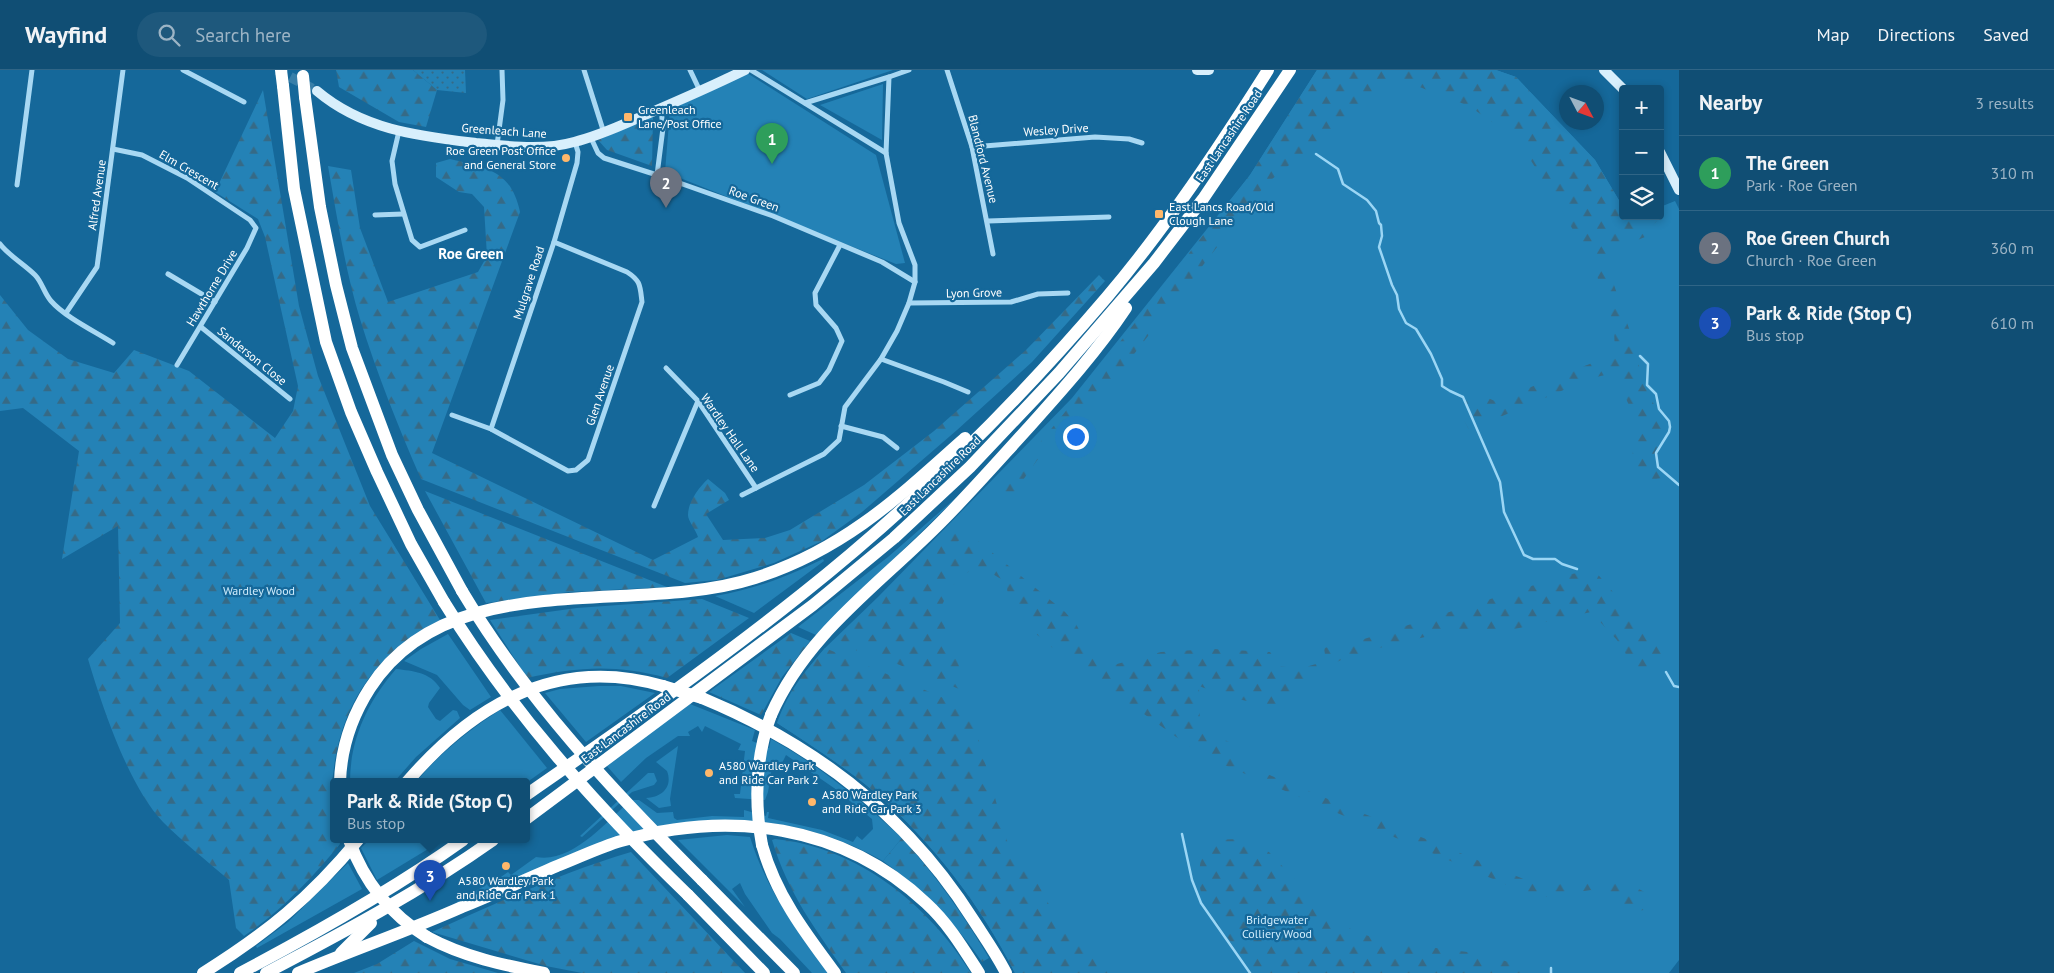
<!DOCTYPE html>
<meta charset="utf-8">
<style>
:root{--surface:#104e74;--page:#1e587c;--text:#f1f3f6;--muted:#9cb4c5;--line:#306586;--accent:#eead8d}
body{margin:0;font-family:"PT Sans",sans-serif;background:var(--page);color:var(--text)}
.controls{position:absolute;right:15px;top:15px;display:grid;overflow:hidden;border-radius:5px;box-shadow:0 2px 8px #0003}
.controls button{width:45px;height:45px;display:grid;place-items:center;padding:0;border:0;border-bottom:1px solid var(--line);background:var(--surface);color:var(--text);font:25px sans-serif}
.compass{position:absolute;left:1559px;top:15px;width:45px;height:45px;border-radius:50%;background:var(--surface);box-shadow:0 2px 8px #0003;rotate:131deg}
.you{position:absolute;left:1075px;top:366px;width:18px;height:18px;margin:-12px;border:4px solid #fff;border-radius:50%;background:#1a73e8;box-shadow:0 0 0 8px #1a73e833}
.badge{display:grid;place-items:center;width:32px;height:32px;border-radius:50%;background:var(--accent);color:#fff;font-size:16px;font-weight:700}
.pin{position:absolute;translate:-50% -41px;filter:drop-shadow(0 1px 2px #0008)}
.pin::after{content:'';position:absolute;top:26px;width:18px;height:15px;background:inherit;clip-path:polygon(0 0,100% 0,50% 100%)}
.popup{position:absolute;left:330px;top:708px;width:200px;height:65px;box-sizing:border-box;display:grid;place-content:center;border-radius:5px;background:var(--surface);filter:drop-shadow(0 1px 4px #0005);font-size:16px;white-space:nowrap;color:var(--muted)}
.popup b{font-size:19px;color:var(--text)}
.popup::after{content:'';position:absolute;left:50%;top:100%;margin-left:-10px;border:10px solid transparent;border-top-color:var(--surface)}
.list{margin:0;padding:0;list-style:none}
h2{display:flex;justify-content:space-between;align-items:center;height:65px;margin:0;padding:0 20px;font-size:21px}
h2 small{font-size:16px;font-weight:400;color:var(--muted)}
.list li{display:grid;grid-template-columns:32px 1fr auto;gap:15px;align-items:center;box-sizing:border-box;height:75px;padding:0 20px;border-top:1px solid var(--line)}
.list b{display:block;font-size:19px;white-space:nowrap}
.list p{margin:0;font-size:16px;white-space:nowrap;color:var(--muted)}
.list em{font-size:16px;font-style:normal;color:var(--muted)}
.icon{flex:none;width:28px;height:28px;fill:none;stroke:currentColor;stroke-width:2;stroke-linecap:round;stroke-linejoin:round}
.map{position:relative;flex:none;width:1679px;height:903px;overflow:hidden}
header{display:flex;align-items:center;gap:30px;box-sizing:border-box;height:70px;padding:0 25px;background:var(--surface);border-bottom:1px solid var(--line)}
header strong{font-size:24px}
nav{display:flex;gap:28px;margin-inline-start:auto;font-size:18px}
.search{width:350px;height:45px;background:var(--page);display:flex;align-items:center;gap:12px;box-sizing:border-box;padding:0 18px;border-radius:28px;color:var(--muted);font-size:19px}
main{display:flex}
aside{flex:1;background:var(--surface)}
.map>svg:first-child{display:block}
</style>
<header>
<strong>Wayfind</strong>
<div class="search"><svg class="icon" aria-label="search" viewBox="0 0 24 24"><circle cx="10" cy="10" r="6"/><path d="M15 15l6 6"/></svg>Search here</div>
<nav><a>Map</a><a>Directions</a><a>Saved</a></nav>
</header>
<main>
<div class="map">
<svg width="1679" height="903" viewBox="0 0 1679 903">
<defs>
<pattern id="forest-firs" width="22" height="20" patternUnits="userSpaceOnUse" patternTransform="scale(1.25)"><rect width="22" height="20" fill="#2482b6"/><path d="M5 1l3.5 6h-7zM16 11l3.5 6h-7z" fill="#366a86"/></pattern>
<pattern id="garden-dots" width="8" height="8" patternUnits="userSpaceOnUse" patternTransform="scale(1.25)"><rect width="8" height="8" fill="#2482b6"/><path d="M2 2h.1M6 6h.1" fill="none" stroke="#366a86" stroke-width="1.8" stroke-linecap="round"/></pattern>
</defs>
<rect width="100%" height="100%" fill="#15689a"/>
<!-- green -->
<g fill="#2482b6">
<polygon points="762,0 893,0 807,29"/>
<path d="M1317,0h179l20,7 79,83 28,47v9h5l3,4 8,-4h21v-9l15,-6 4,8v751l-10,13h-654c-34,-68 -82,-130 -139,-180 -31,-26 -65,-48 -99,-70l26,-48 22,-27 53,-51 194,-199 178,-223z"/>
<polygon points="747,3 876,85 905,193 896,194 665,102 670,40"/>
<polygon points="883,14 882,70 820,35"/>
<polygon points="958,426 816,565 798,557 888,487"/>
<path d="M823,489l1,2 -70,52 -39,-17c41,-7 71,-19 108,-37z"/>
<polygon points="448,564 491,627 470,640 463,635 437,605 404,591 421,579"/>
<path d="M396,599c17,2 34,3 44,19l-11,15 -1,4 8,12 4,2 13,-11 4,1 3,7 -44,39 -22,25h-44c0,-43 18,-81 46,-113z"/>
<polygon points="599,616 621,616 655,623 586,672 545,623 560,619"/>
<path d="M690,634l65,26 -3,11 17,7 2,-9c49,27 90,61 131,99l-19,23c-71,-40 -142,-48 -223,-35l-202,77 -1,-1c9,-7 20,-11 30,-18l1,2 20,-14 3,3 25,-18c36,7 71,-36 95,-57h8l18,13 16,-1 1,6 3,2 35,-4 32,1v-7l22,6 1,-4h2l-1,6 54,12 31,12 4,-6 5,4 11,-11 -1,-10 -38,-31 -48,-33 -4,8 -9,-2 -5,31 -3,8 -30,-2 -1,-4h6l5,-43 -7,-1 3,-6 -36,-18 -3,6 -4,-6 -10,6 2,4h-12l-32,22 -25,24 -15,-17z"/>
<path d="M500,640l47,58 -21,15 -110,-1c24,-29 53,-52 84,-72z"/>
<path d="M678,676l-8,53 1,7 -12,2 -13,-10c16,-1 27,-11 21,-27l-11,-9z"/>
<polygon points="648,703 654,703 657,711 654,715 632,722 582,767 580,766"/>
<path d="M727,765l23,2c16,52 46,93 78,136h-16l-32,-34 -8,-6 -27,-39 -5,-11 -8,6 13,18 -67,-67z"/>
<polygon points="369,770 443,770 377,810 361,778"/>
<polygon points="348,793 362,819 257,878 256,876 288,852"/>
</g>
<!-- forest -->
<g fill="url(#forest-firs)">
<polygon points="336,0 413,0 437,20 426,57 399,52 339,17"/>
<path d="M1317,0h179l20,7 79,83 28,47v9h5l3,4 10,-4h19v-6l13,-5 -19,19 -9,13 -27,11 -14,8 29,84 10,43 24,47c-12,20 -21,29 -1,47 -19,5 -22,1 -34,-13l3,-46 -21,-45 -22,5 -123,52 -10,-20 14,-18 22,9 120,-47 -1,-25 -5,-21 -16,-42 -30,-54 -45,-72 -49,-34 -73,-28 -130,106 -156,201 -26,26 -26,20 -50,70 -10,-7 76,-93 176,-226z"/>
<path d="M263,20l36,216 19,70 52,130 70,114c-68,35 -103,90 -108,166 -1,18 2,36 2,54h5l1,4c-28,34 -59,67 -96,92l-8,-8 -7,-48c-22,-19 -45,-37 -66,-58 -34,-35 -61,-116 -75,-163l32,-36 -2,-97 -56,33 17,-108 -56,-43 -23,3v-116l28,35 40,29 46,14 20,-23 55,21 86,67 18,-27 5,-25 -33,-149 -7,-18 -43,-27z"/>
<polygon points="653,47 652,96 607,80 598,70"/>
<path d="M450,89c37,9 61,11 70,53l-88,241 221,107 45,-23c-2,-7 -10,-16 -10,-22 0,-13 11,-28 20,-36l17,14 4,7 -23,14 17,26 42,-2 25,-8 74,-45 70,-54 92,-81 73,-75 6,6 -73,81 -75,68 -95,82 -40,29 -48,22 -57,17 -32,3 -264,-104c-23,-53 -44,-105 -61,-160 -15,-50 -23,-102 -32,-153l23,4 9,58 28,74 90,-30 9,-16 -3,-49 -12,-13 -13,-2 -23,-15v-14z"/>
<polygon points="425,421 667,517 569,522 486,533"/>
<polygon points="959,456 967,463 854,572 857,581 839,570"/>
<path d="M972,466l93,76 11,12 16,31 14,12 55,-15 52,-3 57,3 10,14 19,3 27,-8 -2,-13 40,-9 202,-64 28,-5 71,82 -9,14 -17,9 -22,-35 -26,-28 -104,23 -33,-5 -75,18 -38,12 -36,19 -20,30 -57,-12 -29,-11 1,43 36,16 3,9 1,9 303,124c35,-6 75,-14 106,8l1,6 -6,9 -8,1 -45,-21 -53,8 -335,-142 -142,-101 -26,-22 -21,-24 -6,-14 -2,-13 -15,-9 -17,-6 -23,20 -12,24 30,82 -99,-40 -6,-10z"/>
<path d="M702,529l47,19 -82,60c-52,-14 -89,-11 -140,0l-37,-58 87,-12z"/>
<polygon points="791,563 810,571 782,607 761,645 709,622"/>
<path d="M825,578l145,61 40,142 25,27 21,40 9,12 15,7 12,12 6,13 12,11h-95c-34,-68 -82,-130 -139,-180 -31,-26 -65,-48 -99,-70 12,-33 26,-49 48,-75z"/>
<path d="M902,768c34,38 61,76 87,120l-7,4c-27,-40 -59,-72 -99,-101z"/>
<path d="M775,769c82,8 154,66 196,134h-125c-31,-44 -58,-80 -74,-133z"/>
<path d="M1238,769l31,13 67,71 45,18 102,13 61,19h-288c-16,-21 -52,-60 -56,-85 -2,-14 0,-29 4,-42l8,-6z"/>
<path d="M631,782l114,121h-163l-36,-7 -114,-34c65,-29 131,-60 199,-80z"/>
<polygon points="414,871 450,889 498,903 354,903 377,894"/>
</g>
<!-- garden -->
<polygon fill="url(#garden-dots)" points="413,0 465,0 466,23 437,20"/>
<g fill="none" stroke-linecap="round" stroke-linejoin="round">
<!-- stream -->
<g stroke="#9bd6f5" stroke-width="2.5">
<polyline points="1316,84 1338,99 1343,114 1367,130 1376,141 1379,153 1381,155 1382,166 1379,177 1392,215 1397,225 1399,239 1406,253 1416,259 1431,284 1442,309 1442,316 1450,321 1463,327 1500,412 1504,442 1524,485 1533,489 1555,489 1562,494 1577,499"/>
<polyline points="1640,286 1648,294 1647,315 1656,324 1659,339 1669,351 1670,357 1669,362 1656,383 1658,397 1679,415"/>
<polyline points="1666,602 1674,616 1679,617"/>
<polyline points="1182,764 1192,810 1201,833 1250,903"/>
<polyline points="1551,898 1551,903"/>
</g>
<!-- secondary-tunnel -->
<polyline stroke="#387fa9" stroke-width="10" stroke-dasharray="10 5" stroke-linecap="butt" points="277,0 317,21"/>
<!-- street -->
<g stroke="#a8d8f3" stroke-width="5">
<polyline points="183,0 244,32"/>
<polyline points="584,0 604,63"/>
<polyline points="690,0 700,21"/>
<polyline points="751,0 886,83"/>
<polyline points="947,0 972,77 993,184"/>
<polyline points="805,33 889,7"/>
<polyline points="399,61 392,91 395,114 412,170 420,177 465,160"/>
<polyline points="591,68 598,83 604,88 657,105 773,146 882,192 915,212"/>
<polyline points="497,75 503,30 502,0"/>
<polyline points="972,77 1095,67 1129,69 1142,73"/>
<polyline points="113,79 142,85 187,108 250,150 256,158 247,178 177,295"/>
<polyline points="657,105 663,58 661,39"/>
<polyline points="17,115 32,0"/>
<polyline points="375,145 403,144"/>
<polyline points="988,151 1109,147"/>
<path d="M0,174c8,11 24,20 35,31 7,7 9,18 16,26 14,16 43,30 62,42"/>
<polyline points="168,204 215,232"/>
<polyline points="909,233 1011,232 1038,224 1068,223"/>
<polyline points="66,243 97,197 123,0"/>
<polyline points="201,257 290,329"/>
<polyline points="881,289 944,312 968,322"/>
<polyline points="666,298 698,331 756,418"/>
<polyline points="790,325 819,313 829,300 842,271 836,258 816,235 815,223 840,175"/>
<path d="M452,345l39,14 77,42 8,-1 12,-10 54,-158c-2,-16 -1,-21 -15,-30l-73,-30"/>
<polyline points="841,356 883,367 897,378"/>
<polyline points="491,359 554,172 577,93 578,82 575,72"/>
<polyline points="742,425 824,384 839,370 845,337 881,289 897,261 909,233 915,212 915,195 899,153 886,83 889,7 909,0"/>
<polyline points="654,436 698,331"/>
</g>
<!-- secondary -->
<g stroke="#d8effc" stroke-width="10">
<polyline points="1197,0 1209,0"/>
<polyline points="1604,0 1623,19"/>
<path d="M317,21c46,39 102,45 159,52 33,3 66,8 98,-1 25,-6 48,-17 71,-27 33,-14 67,-29 100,-45"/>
<polyline points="1660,82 1679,120"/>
</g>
<!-- highway -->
<g stroke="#fff" stroke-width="12">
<polyline points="283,16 294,119 326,272 351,342 377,402 411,474 444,532"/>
<polyline points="305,27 320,137 336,215 352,278 392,385 418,440 462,521"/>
<path d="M702,628c114,47 206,118 272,223 11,17 23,34 32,52"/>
<path d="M771,645c34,-78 102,-126 161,-184 34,-33 66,-70 98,-105 34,-38 68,-76 96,-118"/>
<path d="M340,712c1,-34 12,-66 30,-94 80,-125 263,-71 385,-110 88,-28 143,-80 210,-140"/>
<path d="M407,712c67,-78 150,-127 256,-96"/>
<path d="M526,725c94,-65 187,-130 276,-201 111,-88 213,-189 305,-297 60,-71 111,-148 161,-227"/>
<polyline points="526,749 813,535 894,468 970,397 1059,303 1154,193 1203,129 1290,0"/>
<path d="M762,775c14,50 43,88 73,128"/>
<polyline points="702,810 794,903"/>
<polyline points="688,825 764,903"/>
<path d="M427,867c37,20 76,28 117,36"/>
<polyline points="341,883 371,853"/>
<path d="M203,903c64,-40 107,-75 155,-133"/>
<path d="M240,903c76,-40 153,-83 223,-133"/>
<path d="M266,903c78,-41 155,-82 227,-133"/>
<path d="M298,903c54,-23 110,-42 164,-66 32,-13 63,-27 95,-41 21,-8 43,-19 64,-25 108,-31 221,-17 305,62 22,20 37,45 53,70"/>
</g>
<!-- highway-bridge -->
<g stroke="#fff" stroke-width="12">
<polyline points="281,0 283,16"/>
<polyline points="303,6 305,27"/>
<path d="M462,521c65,109 151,200 240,289"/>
<path d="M444,532c67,109 152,204 244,293"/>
<polyline points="663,616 702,628"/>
<path d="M349,770c15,41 40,74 78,97"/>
<path d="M762,775c-8,-45 -7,-87 9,-130"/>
</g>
</g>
<!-- markers -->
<g fill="#ffb76a" stroke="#15689a" stroke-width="2">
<rect x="623" y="42" width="10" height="10" rx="2.5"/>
<circle cx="566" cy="88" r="5"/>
<rect x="1154" y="139" width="10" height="10" rx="2.5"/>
<circle cx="709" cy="703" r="5"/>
<circle cx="812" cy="732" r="5"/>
<circle cx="506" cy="796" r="5"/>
</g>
<g text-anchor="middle" stroke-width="4.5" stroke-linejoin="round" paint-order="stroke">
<!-- poi labels -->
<g font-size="12" fill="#fff" stroke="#15689a" text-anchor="start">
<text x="638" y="44">Greenleach<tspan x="638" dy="14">Lane/Post Office</tspan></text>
<text x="556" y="85" text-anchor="end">Roe Green Post Office<tspan x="556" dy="14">and General Store</tspan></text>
<text x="1169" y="141">East Lancs Road/Old<tspan x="1169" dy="14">Clough Lane</tspan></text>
<text x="719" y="700">A580 Wardley Park<tspan x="719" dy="14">and Ride Car Park 2</tspan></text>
<text x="822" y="729">A580 Wardley Park<tspan x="822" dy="14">and Ride Car Park 3</tspan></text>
<text x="506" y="815" text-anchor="middle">A580 Wardley Park<tspan x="506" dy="14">and Ride Car Park 1</tspan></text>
</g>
<!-- street labels -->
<g font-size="12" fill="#fff" stroke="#15689a">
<text transform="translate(1056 60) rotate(-4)" y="4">Wesley Drive</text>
<text transform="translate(504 61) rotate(4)" y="4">Greenleach Lane</text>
<text transform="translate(1229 66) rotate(-56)" y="4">East Lancashire Road</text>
<text transform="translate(983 89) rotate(76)" y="4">Blandford Avenue</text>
<text transform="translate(189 100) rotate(30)" y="4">Elm Crescent</text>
<text transform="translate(97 125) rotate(-82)" y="4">Alfred Avenue</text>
<text transform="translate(754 129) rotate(20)" y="4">Roe Green</text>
<text transform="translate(529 213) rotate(-72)" y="4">Mulgrave Road</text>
<text transform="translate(212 218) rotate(-59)" y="4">Hawthorne Drive</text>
<text transform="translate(974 223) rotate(-1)" y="4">Lyon Grove</text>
<text transform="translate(252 286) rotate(39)" y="4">Sanderson Close</text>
<text transform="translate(600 325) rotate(-71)" y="4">Glen Avenue</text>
<text transform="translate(730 363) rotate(55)" y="4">Wardley Hall Lane</text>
<text transform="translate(940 406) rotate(-44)" y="4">East Lancashire Road</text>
<text transform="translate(626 658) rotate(-37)" y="4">East Lancashire Road</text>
</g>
<!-- park labels -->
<g font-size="12" fill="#d0edfd" stroke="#15689a">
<text x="259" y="525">Wardley Wood</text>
<text x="1277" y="854">Bridgewater<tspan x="1277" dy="14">Colliery Wood</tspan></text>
</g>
<!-- quarter labels -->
<g font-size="15" font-weight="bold" fill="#fff" stroke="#15689a">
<text x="471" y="189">Roe Green</text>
</g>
</g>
</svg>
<div class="controls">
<button>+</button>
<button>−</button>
<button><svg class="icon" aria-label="layers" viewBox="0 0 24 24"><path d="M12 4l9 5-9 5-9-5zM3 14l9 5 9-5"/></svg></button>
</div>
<svg class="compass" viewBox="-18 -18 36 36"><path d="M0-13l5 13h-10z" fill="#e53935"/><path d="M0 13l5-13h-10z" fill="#9cb4c5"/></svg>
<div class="you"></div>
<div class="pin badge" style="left:772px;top:94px;background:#2e9e5b">1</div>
<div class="pin badge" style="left:666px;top:138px;background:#6b7280">2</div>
<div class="pin badge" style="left:430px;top:831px;background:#1a4fb4">3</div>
<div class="popup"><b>Park &amp; Ride (Stop C)</b>Bus stop</div>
</div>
<aside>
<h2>Nearby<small>3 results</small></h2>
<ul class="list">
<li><span class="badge" style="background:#2e9e5b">1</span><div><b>The Green</b><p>Park · Roe Green</p></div><em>310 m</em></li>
<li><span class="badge" style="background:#6b7280">2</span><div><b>Roe Green Church</b><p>Church · Roe Green</p></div><em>360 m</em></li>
<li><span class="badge" style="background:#1a4fb4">3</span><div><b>Park &amp; Ride (Stop C)</b><p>Bus stop</p></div><em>610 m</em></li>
</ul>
</aside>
</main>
